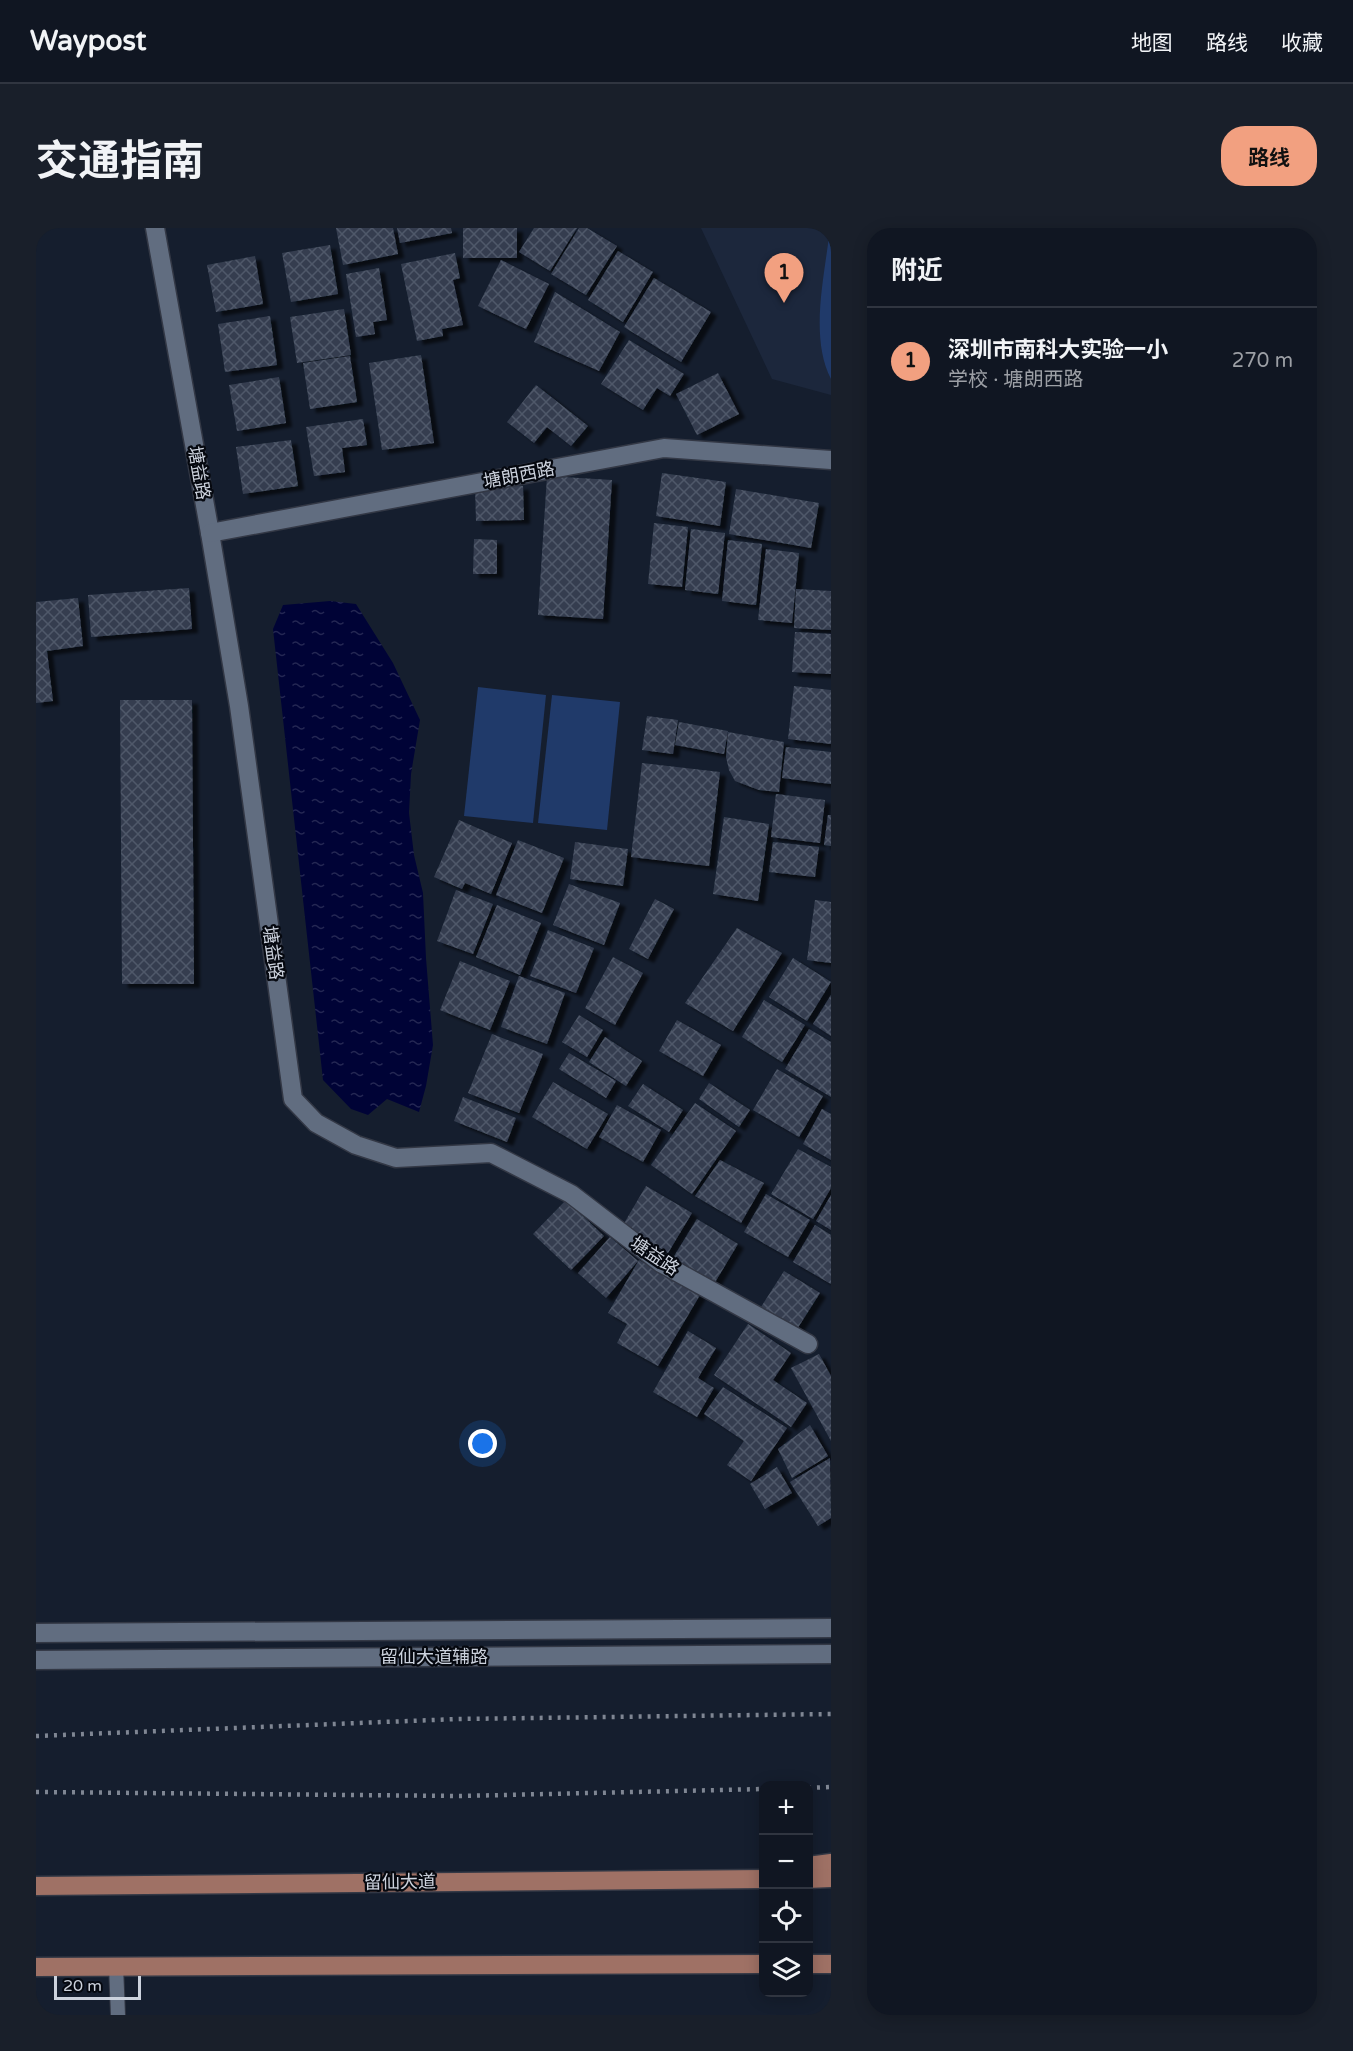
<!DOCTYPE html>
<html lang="zh">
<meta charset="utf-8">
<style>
:root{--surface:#101622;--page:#191f2a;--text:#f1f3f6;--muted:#9c9fa5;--line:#303540;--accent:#f2a080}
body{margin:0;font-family:"Varela Round","Noto Sans SC",sans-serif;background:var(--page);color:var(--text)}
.controls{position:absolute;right:18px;bottom:18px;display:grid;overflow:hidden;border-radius:12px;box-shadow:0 3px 15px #0003}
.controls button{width:54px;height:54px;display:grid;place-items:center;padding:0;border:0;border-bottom:2px solid var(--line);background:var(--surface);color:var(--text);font:30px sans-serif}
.scale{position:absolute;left:18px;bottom:15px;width:87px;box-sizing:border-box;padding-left:6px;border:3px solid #ccd2dd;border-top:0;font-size:16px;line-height:21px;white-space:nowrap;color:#ccd2dd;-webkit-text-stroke:4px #05080f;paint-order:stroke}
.you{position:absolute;left:447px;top:1216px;width:21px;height:21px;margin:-15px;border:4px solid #fff;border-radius:50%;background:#1a73e8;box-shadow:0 0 0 9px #1a73e833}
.badge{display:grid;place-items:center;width:39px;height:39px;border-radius:50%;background:var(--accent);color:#111;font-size:20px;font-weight:700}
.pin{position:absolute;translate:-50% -50px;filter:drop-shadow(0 2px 3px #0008)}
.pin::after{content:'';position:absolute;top:32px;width:21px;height:18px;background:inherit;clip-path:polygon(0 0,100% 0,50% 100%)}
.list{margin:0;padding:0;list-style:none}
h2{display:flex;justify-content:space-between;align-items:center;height:78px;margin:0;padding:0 24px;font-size:26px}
h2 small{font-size:20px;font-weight:400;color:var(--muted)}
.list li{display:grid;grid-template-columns:39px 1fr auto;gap:18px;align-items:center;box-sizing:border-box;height:108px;padding:0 24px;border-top:2px solid var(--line)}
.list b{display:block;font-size:22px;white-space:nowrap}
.list p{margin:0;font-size:20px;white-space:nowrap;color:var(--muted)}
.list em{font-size:20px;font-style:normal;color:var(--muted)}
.icon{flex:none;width:33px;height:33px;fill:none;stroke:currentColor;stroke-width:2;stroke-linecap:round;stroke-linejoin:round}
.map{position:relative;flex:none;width:795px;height:1787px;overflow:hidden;border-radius:24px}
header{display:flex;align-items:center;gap:36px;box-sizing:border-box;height:84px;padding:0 30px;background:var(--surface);border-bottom:2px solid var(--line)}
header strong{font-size:28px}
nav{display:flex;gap:33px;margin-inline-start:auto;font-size:21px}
.intro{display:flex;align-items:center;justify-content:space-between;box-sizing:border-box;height:144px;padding:0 36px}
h1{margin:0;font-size:42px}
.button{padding:15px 27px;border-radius:24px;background:var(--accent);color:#111;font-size:21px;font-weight:700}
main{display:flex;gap:36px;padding:0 36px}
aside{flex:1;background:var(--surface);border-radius:24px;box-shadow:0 3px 15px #0003}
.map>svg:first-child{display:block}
</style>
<header>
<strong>Waypost</strong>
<nav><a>地图</a><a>路线</a><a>收藏</a></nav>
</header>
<div class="intro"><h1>交通指南</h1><a class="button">路线</a></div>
<main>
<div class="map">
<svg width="795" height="1787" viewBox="0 0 795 1787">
<defs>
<pattern id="water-ripples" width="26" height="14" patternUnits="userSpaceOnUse" patternTransform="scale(1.5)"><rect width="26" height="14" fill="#000336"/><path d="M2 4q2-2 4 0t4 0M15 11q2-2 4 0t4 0" fill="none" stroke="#242753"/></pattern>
<pattern id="building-cross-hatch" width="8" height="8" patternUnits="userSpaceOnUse" patternTransform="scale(1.5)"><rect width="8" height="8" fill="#343e50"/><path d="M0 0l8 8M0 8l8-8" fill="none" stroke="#505969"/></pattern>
<filter id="shadow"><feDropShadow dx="6" dy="4" stdDeviation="1.5" flood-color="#0009"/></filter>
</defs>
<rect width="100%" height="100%" fill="#151e2e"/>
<!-- built -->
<polygon fill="#1c273c" points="665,0 795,0 795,167 736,151"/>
<!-- grass -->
<g fill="#203a6a">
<path d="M794,0h1v151c-22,-43 -6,-104 -1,-151z"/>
<polygon points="442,459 510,467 497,595 428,588"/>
<polygon points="516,467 584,474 571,602 502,595"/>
</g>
<!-- water -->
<polygon fill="url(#water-ripples)" points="294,373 320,376 357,435 384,492 375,546 373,585 378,627 387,665 390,730 397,817 390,858 383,884 351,871 332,887 315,881 287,852 237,401 247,377"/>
<!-- building -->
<g fill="url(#building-cross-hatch)" filter="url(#shadow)">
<polygon points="300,0 357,0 362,26 307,37"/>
<polygon points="361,0 415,0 416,5 364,15"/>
<rect x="427" y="0" width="54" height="30"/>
<polygon points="498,0 541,0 514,43 483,24"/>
<polygon points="543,0 551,0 581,18 550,67 515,46"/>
<polygon points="294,17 302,66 255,74 246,25"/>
<polygon points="582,23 617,44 587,94 552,72"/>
<polygon points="419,25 424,50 417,52 427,97 406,101 407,108 381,113 365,36"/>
<polygon points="219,28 227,76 180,84 171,37"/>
<polygon points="465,32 513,56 490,101 442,78"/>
<polygon points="343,40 351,92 337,94 339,106 320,109 310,46"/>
<polygon points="618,50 675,84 645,134 588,99"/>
<polygon points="519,64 584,104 563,143 498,114"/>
<polygon points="308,81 315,127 261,135 254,89"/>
<polygon points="234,88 241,137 189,144 182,96"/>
<polygon points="593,112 648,146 634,168 621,160 607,182 565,156"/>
<polygon points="385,127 398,215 346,222 333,135"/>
<polygon points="314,128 321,174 274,181 267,135"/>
<polygon points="682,145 703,186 661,207 640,166"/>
<polygon points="243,149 250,195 201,203 193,157"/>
<polygon points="500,157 552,198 535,218 511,199 498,215 471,194"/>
<polygon points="327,191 331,217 306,220 309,244 278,248 270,199"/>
<polygon points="255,212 262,258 207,266 200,219"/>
<polygon points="626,245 690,254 684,298 620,288"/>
<polygon points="511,248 576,252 567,391 502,387"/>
<polygon points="487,258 488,292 440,293 439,259"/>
<polygon points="700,261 783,275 775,320 693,306"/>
<polygon points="618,295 652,299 646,359 612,356"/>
<polygon points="655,301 689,305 682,366 649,362"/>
<polygon points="438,311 461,312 461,346 437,346"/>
<polygon points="692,312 726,316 720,377 686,373"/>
<polygon points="730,321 763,325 756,395 722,392"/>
<polygon points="153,360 156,401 55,409 52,367"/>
<polygon points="760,361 795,363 795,402 758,400"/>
<polygon points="42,370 47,418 11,423 17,473 0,475 0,374"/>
<polygon points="759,404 795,406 795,446 756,444"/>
<polygon points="758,458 795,462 795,516 752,511"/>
<polygon points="84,472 156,472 158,756 86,756"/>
<polygon points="611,488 642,492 637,526 606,522"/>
<polygon points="643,494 692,503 688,526 639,517"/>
<polygon points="692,504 748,514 743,564 723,562 699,553 693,542 690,529"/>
<polygon points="750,519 795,524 795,556 746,550"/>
<polygon points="606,535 684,544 673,638 595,629"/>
<polygon points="740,566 789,572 784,615 735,609"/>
<polygon points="792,587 795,587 795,618 788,617"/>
<polygon points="688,589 733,596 722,673 677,666"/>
<polygon points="423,592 476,615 455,666 429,655 426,661 398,649"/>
<polygon points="482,612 528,630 506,685 460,667"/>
<polygon points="539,614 592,621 587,658 534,651"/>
<polygon points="737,614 783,619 779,649 733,644"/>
<polygon points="533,656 584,675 568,717 517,697"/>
<polygon points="420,662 457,676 437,726 401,713"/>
<polygon points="619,671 638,681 612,731 593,721"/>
<polygon points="779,672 795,674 795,735 771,732"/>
<polygon points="461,677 505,695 484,747 440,729"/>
<polygon points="701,700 746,725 697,803 649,775"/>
<polygon points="512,702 558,720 540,765 494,748"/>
<polygon points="577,729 607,745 579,797 549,780"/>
<polygon points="757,730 795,754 771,793 733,769"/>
<polygon points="424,733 474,753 454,802 404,782"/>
<polygon points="483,748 529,765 511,816 465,799"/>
<polygon points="795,767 795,808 777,796"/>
<polygon points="728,772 769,797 746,834 706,809"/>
<polygon points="543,787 567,802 551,829 526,814"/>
<polygon points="641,792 685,817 667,848 623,823"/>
<polygon points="773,801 795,814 795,869 749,841"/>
<polygon points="456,806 507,826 483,885 432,865"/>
<polygon points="569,809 606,833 590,858 553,834"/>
<polygon points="533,825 580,853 570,870 523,841"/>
<polygon points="741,841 787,868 763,909 717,882"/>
<polygon points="517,854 572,886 551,921 496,889"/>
<polygon points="673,855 714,882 703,899 663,871"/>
<polygon points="607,856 647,882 633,904 592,878"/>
<polygon points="427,869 480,890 471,914 418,893"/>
<polygon points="659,875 700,903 656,966 615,937"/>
<polygon points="581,877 625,902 607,934 563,909"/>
<polygon points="786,881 795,886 795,932 767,916"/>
<polygon points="762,921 795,939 795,960 777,991 735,966"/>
<polygon points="684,932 728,955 705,995 659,968"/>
<polygon points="610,958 656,985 632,1025 587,997"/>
<polygon points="730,966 774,992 752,1029 708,1004"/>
<polygon points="795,967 795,1002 780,993"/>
<polygon points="530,972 568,1008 535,1042 497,1006"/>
<polygon points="661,991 702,1016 678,1056 637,1030"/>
<polygon points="779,997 795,1007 795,1056 757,1034"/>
<polygon points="574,1009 602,1033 570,1070 542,1045"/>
<polygon points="603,1032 664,1067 622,1138 581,1115 591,1096 572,1085"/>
<polygon points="748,1043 784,1065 761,1101 725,1079"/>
<polygon points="712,1096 755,1125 737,1152 771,1175 755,1199 678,1147"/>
<polygon points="652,1103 680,1120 662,1150 678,1160 661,1189 617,1164"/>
<polygon points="783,1126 795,1148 795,1213 755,1140"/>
<polygon points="687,1159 751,1200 715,1253 691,1237 708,1213 668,1186"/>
<polygon points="774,1197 792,1228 756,1250 742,1221"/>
<polygon points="794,1230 795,1290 782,1298 754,1254"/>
<polygon points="741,1239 756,1265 729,1281 714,1256"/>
</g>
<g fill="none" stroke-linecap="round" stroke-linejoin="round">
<!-- service casing -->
<g stroke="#333845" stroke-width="16">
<polyline id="service" points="80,1738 82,1787"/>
</g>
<!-- minor casing -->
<g stroke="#333845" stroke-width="21">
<g id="minor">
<polyline points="119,0 174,305 203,478 257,871 280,895 320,917 360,930 455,925 535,966 625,1035 772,1116"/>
<polyline points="174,305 628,220 795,232"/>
</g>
</g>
<!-- secondary casing -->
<g stroke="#333845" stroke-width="21">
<g id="secondary">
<polyline points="0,1405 795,1400"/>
<polyline points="0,1432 795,1426"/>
</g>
</g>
<!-- primary casing -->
<g stroke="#333845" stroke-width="21">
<g id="primary">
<polyline points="772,1638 795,1635"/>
<polyline points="772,1651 795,1650"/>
<polyline points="0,1658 728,1651"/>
<polyline points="772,1736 795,1736"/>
<polyline points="0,1739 728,1736"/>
</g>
</g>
<!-- service -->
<use href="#service" stroke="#616d80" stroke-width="14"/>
<!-- minor -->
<use href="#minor" stroke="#616d80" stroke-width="18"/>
<!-- secondary -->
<use href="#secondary" stroke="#616d80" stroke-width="18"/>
<!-- primary -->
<use href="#primary" stroke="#9f7165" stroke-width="18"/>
<!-- rail -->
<g stroke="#7f8693" stroke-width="4.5" stroke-dasharray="3 6" stroke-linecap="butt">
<polyline points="0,1508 422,1491 795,1486"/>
<polyline points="772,1560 795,1559"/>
<polyline points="0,1564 424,1568 728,1561"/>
</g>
</g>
<g text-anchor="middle" stroke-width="4.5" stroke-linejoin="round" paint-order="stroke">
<!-- street labels -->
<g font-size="18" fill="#ccd2dd" stroke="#05080f">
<text transform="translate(163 245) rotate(80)" y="6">塘益路</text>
<text transform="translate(483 247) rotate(-11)" y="6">塘朗西路</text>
<text transform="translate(237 725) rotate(82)" y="6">塘益路</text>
<text transform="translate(619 1028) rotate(34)" y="6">塘益路</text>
<text x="398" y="1435">留仙大道辅路</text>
<text transform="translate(364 1654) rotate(-1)" y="6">留仙大道</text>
</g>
</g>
</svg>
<div class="controls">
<button>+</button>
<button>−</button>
<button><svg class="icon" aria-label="locate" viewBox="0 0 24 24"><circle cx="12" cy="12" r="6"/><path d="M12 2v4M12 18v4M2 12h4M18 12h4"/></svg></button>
<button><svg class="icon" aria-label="layers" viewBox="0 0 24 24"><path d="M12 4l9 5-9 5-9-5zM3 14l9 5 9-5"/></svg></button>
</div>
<div class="scale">20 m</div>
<div class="you"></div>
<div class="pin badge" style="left:748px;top:75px">1</div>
</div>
<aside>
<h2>附近<small></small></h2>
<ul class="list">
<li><span class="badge">1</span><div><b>深圳市南科大实验一小</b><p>学校 · 塘朗西路</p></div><em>270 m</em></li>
</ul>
</aside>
</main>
